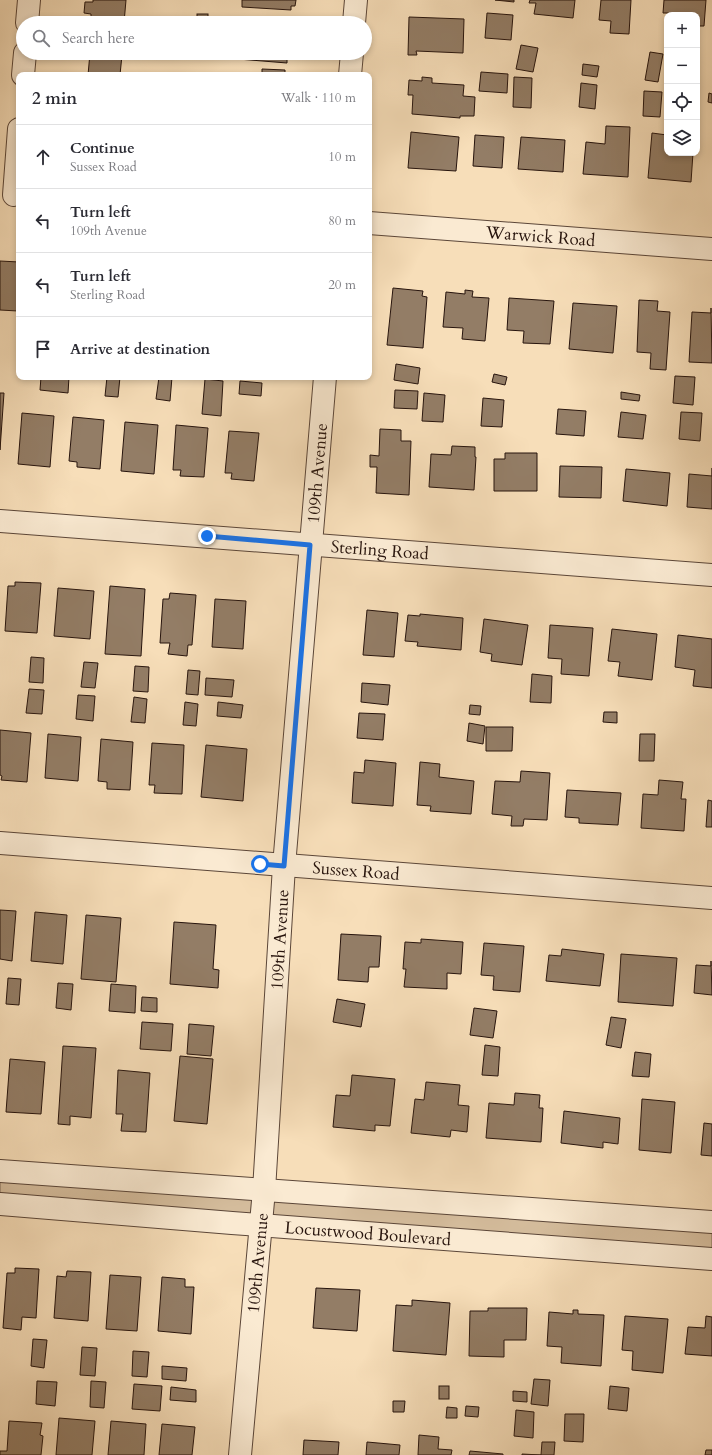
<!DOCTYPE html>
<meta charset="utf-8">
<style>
:root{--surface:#fff;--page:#f7f7f7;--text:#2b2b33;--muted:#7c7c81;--line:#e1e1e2}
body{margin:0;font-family:Cardo,serif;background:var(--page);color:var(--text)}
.controls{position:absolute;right:12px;top:12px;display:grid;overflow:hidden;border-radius:8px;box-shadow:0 2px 6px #0003}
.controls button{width:36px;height:36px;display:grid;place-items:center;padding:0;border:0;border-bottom:1px solid var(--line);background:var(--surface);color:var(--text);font:20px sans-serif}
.stop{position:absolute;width:12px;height:12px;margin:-9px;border:3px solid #1a73e8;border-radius:50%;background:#fff}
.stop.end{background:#1a73e8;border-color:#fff;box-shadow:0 1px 4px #0008}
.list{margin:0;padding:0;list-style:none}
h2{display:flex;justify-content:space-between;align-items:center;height:52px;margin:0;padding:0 16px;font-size:17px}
h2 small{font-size:13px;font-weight:400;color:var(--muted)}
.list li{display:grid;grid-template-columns:26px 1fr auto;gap:12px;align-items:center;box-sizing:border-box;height:64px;padding:0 16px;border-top:1px solid var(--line)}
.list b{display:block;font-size:15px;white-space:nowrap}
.list p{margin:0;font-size:13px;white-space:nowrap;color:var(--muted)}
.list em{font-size:13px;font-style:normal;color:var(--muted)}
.icon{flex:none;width:22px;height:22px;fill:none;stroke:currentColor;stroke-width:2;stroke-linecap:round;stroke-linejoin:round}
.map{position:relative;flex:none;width:712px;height:1455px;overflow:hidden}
.search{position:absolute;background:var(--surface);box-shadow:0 2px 6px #0003;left:16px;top:16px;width:356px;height:44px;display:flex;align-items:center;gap:10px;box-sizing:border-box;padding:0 14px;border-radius:22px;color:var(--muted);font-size:15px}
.panel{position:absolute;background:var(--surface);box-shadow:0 2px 6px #0003;left:16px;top:72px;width:356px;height:308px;border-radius:8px}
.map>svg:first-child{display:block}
</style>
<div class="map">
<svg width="712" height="1455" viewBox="0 0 712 1455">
<rect width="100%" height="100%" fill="#f7deb9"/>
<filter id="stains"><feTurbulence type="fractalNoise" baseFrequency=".005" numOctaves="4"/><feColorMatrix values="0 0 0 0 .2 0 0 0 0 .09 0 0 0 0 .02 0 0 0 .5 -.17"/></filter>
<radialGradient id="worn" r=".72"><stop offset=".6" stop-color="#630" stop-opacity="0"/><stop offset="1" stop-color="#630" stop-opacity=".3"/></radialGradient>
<!-- green -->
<polygon fill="#d4bc9c" stroke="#7e6854" points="0,1171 712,1222 712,1259 0,1204"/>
<!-- building -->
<g fill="#937d66" stroke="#27140d">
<polygon points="93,0 126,0 124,23 91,23 91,14 84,13 85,2 93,2"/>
<polygon points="242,0 296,0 295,6 291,6 291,10 242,7"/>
<polygon points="495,0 514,0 514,2"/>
<polygon points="530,0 575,0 573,18 534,14 536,3 529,3"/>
<polygon points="601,0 631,0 629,34 610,33 611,21 599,20"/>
<polygon points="664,0 706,0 704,26 697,26 697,15 669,15 669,13 663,13"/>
<polygon points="487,13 513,15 511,40 485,38"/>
<rect x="197" y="14" width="11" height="9"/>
<polygon points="409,17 464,19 463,53 416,51 417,55 408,55"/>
<polygon points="521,45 538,48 533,72 516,69"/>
<polygon points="650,52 663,54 658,82 645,80"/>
<polygon points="90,53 122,55 120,75 88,75"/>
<polygon points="238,53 291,53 291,57 287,57 287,63 238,59"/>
<polygon points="583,64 599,66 597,77 582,75"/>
<polygon points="262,69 285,70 285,75 262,75"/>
<polygon points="481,72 508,74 507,93 479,91"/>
<polygon points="422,77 432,78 432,83 464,85 463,96 475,97 474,116 460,116 460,118 412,114 413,95 408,95 409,80 422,81"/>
<polygon points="514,77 532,78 531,108 513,107"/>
<polygon points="581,83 597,85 595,109 579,107"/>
<polygon points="644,91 662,92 660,117 643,116"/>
<polygon points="709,93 712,94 712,103 708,102"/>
<polygon points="606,126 630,127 628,177 583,174 586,142 605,144"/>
<polygon points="411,132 459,137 456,171 408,168"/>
<polygon points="652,133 667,135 667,153 693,153 691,182 648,178"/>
<polygon points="475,135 504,137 502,168 473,166"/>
<polygon points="521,137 565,140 563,172 518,169"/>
<polygon points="0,261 19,262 18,311 0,310"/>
<polygon points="393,288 423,291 422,296 427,297 423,348 387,345"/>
<polygon points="465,290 473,291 472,297 489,298 485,341 462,339 463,328 443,327 446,292 465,294"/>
<polygon points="509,298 554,301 550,344 523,343 524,331 507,330"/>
<polygon points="639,300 658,301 657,311 670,312 666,370 650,369 651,353 637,352"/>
<polygon points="573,303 617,306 613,353 569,349"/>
<polygon points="711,308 712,363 689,362 692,312 711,313"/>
<polygon points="396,364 420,368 418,384 394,380"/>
<polygon points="494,374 507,377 505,385 492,382"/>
<polygon points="675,376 695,377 693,405 673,403"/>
<polygon points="41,377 69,377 68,393 40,390"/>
<polygon points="107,377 120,377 118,397 105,396"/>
<polygon points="159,377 172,377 170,401 156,399"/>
<polygon points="205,379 223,381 221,416 202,414"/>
<polygon points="240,381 262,383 261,396 239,394"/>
<polygon points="395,390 418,391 417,409 394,408"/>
<polygon points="621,392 640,395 639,401 621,399"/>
<polygon points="0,393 4,393 0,450"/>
<polygon points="424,393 445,395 443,422 422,421"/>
<polygon points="483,398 504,400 502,427 481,426"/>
<polygon points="558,409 586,411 584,436 556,434"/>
<polygon points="621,412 646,415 643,439 618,437"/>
<polygon points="681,412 702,413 700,441 679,439"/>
<polygon points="22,413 54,416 50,467 18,464"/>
<polygon points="73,417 104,420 100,469 77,467 77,462 69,461"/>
<polygon points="125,422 158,425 154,474 121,471"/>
<polygon points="176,425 208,428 204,477 180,476 181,470 173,470"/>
<polygon points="380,429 401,430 401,441 411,441 409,495 376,493 377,467 370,467 370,455 379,456"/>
<polygon points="229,431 259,433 254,481 231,479 232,473 225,473"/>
<polygon points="452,446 475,447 475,457 476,457 474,490 429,487 431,454 451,455"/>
<polygon points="505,453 537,453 537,491 494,491 494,459 505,459"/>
<polygon points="560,466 602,467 601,498 559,497"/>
<polygon points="712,468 712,509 687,507 689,474 712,476"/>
<polygon points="626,469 670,473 667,506 623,501"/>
<polygon points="15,582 41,583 37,633 5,631 8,586 15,586"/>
<polygon points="110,586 145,589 141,656 105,654"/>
<polygon points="58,588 94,591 90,639 54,636"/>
<polygon points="170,593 196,595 192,645 188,645 187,656 168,654 170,643 160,643 163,599 169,599"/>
<polygon points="215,599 246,601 243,649 212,647"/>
<polygon points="367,610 398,613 394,657 363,655"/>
<polygon points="420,614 463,618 461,650 417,646 418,642 405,641 408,615 420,616"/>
<polygon points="484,619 528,625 522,665 491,661 492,654 480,652"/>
<polygon points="550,625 593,628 589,676 561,674 562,659 548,658"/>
<polygon points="612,629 657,634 652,680 618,676 620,662 608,661"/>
<polygon points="678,635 712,639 712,688 693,686 695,670 675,667"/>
<polygon points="31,657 44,658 43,683 29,682"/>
<polygon points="84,662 98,663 95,688 81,687"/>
<polygon points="135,666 149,667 148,692 133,691"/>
<polygon points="188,670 200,671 198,695 186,694"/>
<polygon points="532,674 552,676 551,703 530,702"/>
<polygon points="206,678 234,680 232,697 205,695"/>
<polygon points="362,683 390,685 388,705 361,702"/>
<polygon points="29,689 44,690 42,714 26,713"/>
<polygon points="78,695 95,696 93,721 76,719"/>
<polygon points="134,697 147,699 145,723 131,722"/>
<polygon points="185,702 198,704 196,726 183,725"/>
<polygon points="218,702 243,705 241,718 217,716"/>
<polygon points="470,705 481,706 480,715 469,714"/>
<polygon points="604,712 617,712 617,723 603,722"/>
<polygon points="359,713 385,714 383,740 357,738"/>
<polygon points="469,723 485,726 483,744 467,741"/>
<polygon points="486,727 513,727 512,751 486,751"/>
<polygon points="0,730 31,733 27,782 1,780 2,776 0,775"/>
<polygon points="48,734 81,737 78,781 45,778"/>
<polygon points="640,734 655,734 654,761 639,761"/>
<polygon points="101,739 133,742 130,790 107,789 107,782 98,781"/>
<polygon points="152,743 184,745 182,794 154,793 155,785 149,785"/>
<polygon points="206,745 247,749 243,801 201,797"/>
<polygon points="365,760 396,763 393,806 352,803 354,772 364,773"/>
<polygon points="420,762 440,764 439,777 474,781 471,814 430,811 431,806 417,805"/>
<polygon points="521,771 550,773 547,820 524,819 523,826 511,826 512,816 492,814 495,781 520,782"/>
<polygon points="659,780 683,782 681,799 686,799 684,831 641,828 643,794 658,795"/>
<polygon points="567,790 621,793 618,825 579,823 579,818 565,817"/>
<polygon points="708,800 712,801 712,827 706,827"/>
<polygon points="0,910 16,911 12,961 0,959"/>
<polygon points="35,912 67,915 63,964 31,961"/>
<polygon points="86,915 121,918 116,982 81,979"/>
<polygon points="174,922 216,925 213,969 219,970 218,988 170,984"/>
<polygon points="341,934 381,936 379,967 369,967 368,982 338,980"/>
<polygon points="421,939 463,942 461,974 447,973 447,989 404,987 406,969 403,969 405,942 421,943"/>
<polygon points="484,943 524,946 520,992 493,990 494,976 481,975"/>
<polygon points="562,949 604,954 600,986 546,981 549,955 561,956"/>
<polygon points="621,954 677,958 673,1006 618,1002"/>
<polygon points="711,961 712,995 694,993 696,965 711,966"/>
<polygon points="8,978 21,979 19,1005 6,1004"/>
<polygon points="58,983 73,984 71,1010 56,1008"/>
<polygon points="111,984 136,986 135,1013 109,1011"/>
<polygon points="142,997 157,998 157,1012 141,1011"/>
<polygon points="337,999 365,1004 361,1027 333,1022"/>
<polygon points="474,1008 497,1011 493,1038 470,1035"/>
<polygon points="611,1017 626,1019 621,1048 606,1045"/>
<polygon points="142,1022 173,1024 171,1051 140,1049"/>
<polygon points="189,1024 214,1026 211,1056 187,1054"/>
<polygon points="485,1045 500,1047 498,1076 482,1075"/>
<polygon points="63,1046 96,1048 91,1118 70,1116 70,1125 58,1124"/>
<polygon points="635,1052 651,1054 649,1077 632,1076"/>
<polygon points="180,1056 213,1059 207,1124 174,1121"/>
<polygon points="10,1059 45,1062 41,1114 6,1112"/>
<polygon points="118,1070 150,1073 146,1132 121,1131 123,1114 116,1114"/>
<polygon points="352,1075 395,1079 390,1126 375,1125 375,1131 333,1127 336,1095 350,1096"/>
<polygon points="426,1082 460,1085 458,1105 469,1106 467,1132 451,1130 450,1137 411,1133 415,1099 424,1100"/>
<polygon points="515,1093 540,1095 539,1108 543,1108 541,1142 486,1138 489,1103 514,1105"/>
<polygon points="642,1099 675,1102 671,1153 639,1150"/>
<polygon points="564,1111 620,1118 618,1144 603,1142 603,1148 561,1143"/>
<polygon points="704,1123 712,1124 712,1156 701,1155"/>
<polygon points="15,1268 39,1269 36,1318 22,1317 21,1330 3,1328 7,1273 15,1273"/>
<polygon points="67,1271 91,1272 88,1321 54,1318 57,1276 66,1277"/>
<polygon points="110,1275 141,1277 137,1331 106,1329"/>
<polygon points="162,1277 185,1279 185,1287 194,1287 191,1334 158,1331"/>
<polygon points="316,1288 360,1290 357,1331 313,1328"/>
<polygon points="412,1300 450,1303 446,1355 393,1351 396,1305 412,1306"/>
<polygon points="488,1308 527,1308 526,1340 504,1340 504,1357 469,1356 470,1311 488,1311"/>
<polygon points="573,1310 578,1310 578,1314 604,1315 601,1366 561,1363 562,1347 547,1346 549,1312 573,1314"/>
<polygon points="625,1316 668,1319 663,1373 632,1370 633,1351 622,1350"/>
<polygon points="706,1316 712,1317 712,1356 685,1354 688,1327 705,1328"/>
<polygon points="33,1339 47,1340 44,1368 31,1366"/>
<polygon points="82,1347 97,1348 95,1376 80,1375"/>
<polygon points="133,1351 149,1352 147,1377 132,1376"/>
<polygon points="162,1366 187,1368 186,1381 162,1379"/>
<polygon points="534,1379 550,1380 548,1406 531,1404"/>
<polygon points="37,1381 57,1382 55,1406 36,1404"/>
<polygon points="91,1381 106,1382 104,1408 90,1407"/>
<polygon points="134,1384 162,1386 160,1411 132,1409"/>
<rect x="439" y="1386" width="10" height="13"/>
<polygon points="610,1386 629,1388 627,1411 608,1409"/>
<polygon points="171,1387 196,1390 196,1402 170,1400"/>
<polygon points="513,1391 527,1392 527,1402 513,1401"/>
<polygon points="393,1401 405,1401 404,1412 393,1412"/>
<polygon points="466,1406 479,1407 478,1417 465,1416"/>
<polygon points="447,1407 457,1408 457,1418 446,1418"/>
<polygon points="516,1410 534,1412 533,1438 514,1436"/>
<polygon points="565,1414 584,1414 583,1442 564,1441"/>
<polygon points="59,1418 95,1421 92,1455 56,1455"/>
<polygon points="9,1421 42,1423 40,1435 43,1436 41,1455 0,1455 0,1451 7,1451"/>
<polygon points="111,1421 146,1424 144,1455 108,1455"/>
<polygon points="162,1424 195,1427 192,1455 159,1455"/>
<polygon points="419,1435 439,1437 438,1449 452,1450 451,1455 418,1455"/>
<polygon points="304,1440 339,1442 338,1455 303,1455"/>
<polygon points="367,1442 400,1445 399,1455 366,1455"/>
<polygon points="542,1442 555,1442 554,1455 522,1455 522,1454 541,1455"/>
<polygon points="706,1450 712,1450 712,1455 705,1455"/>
<polygon points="470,1451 503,1454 503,1455 469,1455"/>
</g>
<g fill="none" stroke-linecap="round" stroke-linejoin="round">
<!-- minor casing -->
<g stroke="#5b4638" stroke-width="24">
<g id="minor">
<polyline points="27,23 29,0"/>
<polyline points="354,23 356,0"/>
<polyline points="23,75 25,53"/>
<polyline points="350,75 352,53"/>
<polyline points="14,195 19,129"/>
<path id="s1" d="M369,223l343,26"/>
<path id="s2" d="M0,521l712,54"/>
<path id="s3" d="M0,843l712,55"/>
<polyline points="0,1171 712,1222"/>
<path id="s4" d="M0,1204l232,19 480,36"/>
<path id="s5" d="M240,1455l24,-265 20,-324 41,-489"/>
</g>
</g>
<!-- minor -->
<use href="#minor" stroke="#faead2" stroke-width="22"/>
</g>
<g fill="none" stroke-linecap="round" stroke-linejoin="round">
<!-- route -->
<polyline stroke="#1a73e8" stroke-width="5" points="207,536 310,545 284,866 260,864"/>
</g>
<g text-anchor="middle" stroke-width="3" stroke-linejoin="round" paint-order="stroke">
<!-- street labels -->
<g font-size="17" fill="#27140d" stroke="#faead2">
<text dy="6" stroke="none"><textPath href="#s1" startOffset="172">Warwick Road</textPath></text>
<text dy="6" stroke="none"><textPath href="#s5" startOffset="985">109th Avenue</textPath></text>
<text dy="6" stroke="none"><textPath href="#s2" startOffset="381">Sterling Road</textPath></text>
<text dy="6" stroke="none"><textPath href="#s3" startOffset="357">Sussex Road</textPath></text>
<text dy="6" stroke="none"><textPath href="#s5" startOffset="517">109th Avenue</textPath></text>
<text dy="6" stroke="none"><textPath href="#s4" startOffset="369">Locustwood Boulevard</textPath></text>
<text dy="6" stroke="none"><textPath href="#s5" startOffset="193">109th Avenue</textPath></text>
</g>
</g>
<rect width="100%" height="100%" filter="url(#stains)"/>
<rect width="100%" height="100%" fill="url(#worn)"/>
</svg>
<div class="controls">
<button>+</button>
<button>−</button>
<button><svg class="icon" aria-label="locate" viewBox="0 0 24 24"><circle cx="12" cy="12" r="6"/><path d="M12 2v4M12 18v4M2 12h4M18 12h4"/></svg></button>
<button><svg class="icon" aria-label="layers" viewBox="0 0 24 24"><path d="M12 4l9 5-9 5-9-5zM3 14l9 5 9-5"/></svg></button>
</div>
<div class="stop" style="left:260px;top:864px"></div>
<div class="stop end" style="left:207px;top:536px"></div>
<div class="search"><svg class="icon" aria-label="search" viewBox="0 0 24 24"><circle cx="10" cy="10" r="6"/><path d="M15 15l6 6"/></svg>Search here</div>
<section class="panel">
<h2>2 min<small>Walk · 110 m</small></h2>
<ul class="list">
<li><svg class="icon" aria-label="ahead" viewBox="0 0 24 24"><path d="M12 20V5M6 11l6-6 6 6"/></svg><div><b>Continue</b><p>Sussex Road</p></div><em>10 m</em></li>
<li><svg class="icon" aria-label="left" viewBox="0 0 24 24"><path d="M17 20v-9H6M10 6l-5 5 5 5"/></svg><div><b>Turn left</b><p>109th Avenue</p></div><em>80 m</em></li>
<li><svg class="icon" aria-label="left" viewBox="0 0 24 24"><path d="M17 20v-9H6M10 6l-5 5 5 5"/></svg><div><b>Turn left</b><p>Sterling Road</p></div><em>20 m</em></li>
<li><svg class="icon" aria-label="arrive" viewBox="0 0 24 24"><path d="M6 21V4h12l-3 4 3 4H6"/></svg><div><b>Arrive at destination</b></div></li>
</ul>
</section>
</div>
